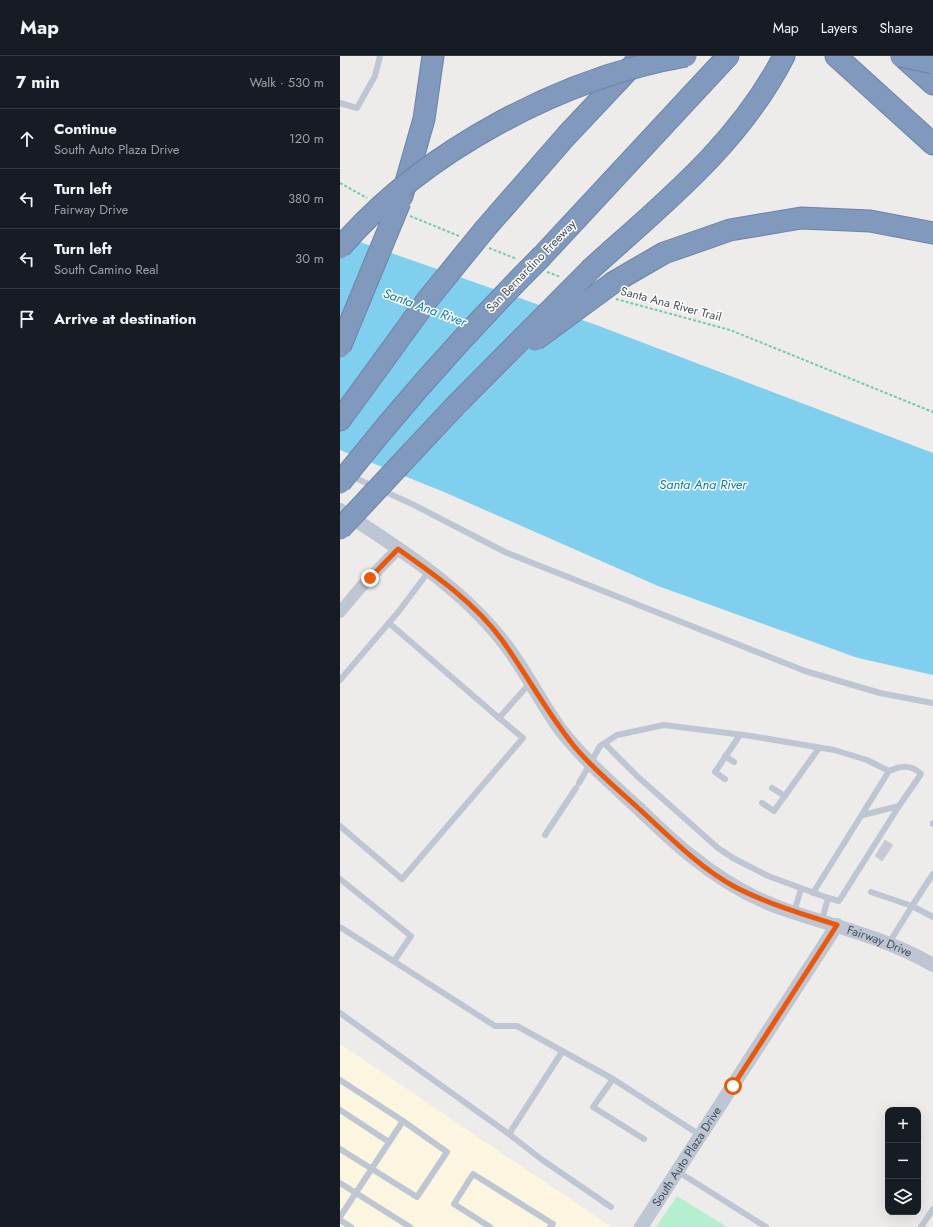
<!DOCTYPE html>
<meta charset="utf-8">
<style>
:root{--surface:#171b24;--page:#20242c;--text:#f1f3f6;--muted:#9ea1a6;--line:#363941}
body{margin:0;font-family:Jost,sans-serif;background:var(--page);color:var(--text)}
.controls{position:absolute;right:12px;bottom:12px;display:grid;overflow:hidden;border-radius:8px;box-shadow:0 4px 16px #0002}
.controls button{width:36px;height:36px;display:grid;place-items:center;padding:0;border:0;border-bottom:1px solid var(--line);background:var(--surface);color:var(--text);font:20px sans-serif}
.stop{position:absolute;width:12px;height:12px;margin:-9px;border:3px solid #ea580c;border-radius:50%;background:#fff}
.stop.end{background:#ea580c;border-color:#fff;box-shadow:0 1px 4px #0008}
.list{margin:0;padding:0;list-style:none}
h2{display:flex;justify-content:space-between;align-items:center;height:52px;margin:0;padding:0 16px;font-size:17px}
h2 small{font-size:13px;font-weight:400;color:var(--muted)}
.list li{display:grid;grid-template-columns:26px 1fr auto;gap:12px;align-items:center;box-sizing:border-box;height:60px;padding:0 16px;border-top:1px solid var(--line)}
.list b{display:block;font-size:15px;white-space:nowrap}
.list p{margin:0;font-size:13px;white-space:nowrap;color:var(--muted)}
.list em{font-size:13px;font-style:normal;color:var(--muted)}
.icon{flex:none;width:22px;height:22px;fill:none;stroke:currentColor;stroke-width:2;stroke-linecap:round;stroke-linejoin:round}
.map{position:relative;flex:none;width:593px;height:1171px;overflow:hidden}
header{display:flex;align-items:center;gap:24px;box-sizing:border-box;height:56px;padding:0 20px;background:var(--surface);border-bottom:1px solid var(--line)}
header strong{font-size:19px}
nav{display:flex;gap:22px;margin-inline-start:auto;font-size:14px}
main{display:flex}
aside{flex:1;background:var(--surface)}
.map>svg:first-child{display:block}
</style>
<header>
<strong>Map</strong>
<nav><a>Map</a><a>Layers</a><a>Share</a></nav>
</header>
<main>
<aside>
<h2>7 min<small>Walk · 530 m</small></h2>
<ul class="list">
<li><svg class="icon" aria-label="ahead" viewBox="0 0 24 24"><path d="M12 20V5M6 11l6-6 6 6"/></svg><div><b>Continue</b><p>South Auto Plaza Drive</p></div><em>120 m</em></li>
<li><svg class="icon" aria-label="left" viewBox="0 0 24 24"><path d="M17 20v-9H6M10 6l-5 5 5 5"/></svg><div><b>Turn left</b><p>Fairway Drive</p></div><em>380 m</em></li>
<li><svg class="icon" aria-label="left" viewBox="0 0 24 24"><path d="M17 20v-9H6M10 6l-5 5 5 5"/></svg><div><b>Turn left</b><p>South Camino Real</p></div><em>30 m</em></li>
<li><svg class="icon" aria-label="arrive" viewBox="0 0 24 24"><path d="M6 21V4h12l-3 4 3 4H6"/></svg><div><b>Arrive at destination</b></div></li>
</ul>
</aside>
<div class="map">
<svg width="593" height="1171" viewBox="0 0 593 1171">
<rect width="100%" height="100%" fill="#eeebeb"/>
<!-- commercial -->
<polygon fill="#fcf6e1" points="0,988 270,1170 269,1171 0,1171"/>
<!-- green -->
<polygon fill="#b5efd0" points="337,1140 387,1171 316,1171"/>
<!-- water -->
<polygon fill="#80cfef" points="0,179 259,270 593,397 593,619 518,602 318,530 104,436 0,394"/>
<!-- building -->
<polygon fill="#c7c9d2" stroke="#cfd0d7" points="545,784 553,789 542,805 535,800"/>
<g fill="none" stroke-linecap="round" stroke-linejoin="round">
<!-- motorway casing -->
<g stroke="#6b84a9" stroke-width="23">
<g id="motorway">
<polyline points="496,0 593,88"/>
<polyline points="562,0 593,28"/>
<polyline points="62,140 84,63 93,0"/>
<polyline points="145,173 227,79 293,9"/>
<polyline points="202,200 388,0"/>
<path d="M252,212c72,-65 147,-124 192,-212"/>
<polyline points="274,226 324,197 390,174 461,162 530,165 593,177"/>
<polyline points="0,364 43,305"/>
</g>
</g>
<!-- path -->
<g stroke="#6dcea6" stroke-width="2" stroke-dasharray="3 2" stroke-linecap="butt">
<polyline points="0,127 27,142"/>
<polyline points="70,160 119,180"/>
<polyline points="149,192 177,203"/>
<polyline points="207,216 221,221"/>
<polyline points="276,243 390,274 593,356"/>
</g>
<!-- service -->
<g stroke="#bdc6d2" stroke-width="6">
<polyline points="0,47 17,52 35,20 40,0"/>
<polyline points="9,419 74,449 165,496 465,615 540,637 593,647"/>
<polyline points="49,567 159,662"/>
<polyline points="0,624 59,555 89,515"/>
<polyline points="265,688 297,720 378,792 393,802 428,820 488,842 482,864"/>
<polyline points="385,700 394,706"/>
<polyline points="385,723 375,716 400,679"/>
<polyline points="239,727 260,690 277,679 324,669 411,680 494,694 527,704 549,715 473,837"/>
<polyline points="432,732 445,740"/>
<polyline points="422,747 434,755 479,692"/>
<path d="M523,759l36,-9 22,-32c-10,-10 -20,-8 -32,-3"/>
<polyline points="593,767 593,768"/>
<polyline points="0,770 62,823 183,682 159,662 190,627"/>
<polyline points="205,779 236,732"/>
<polyline points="593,818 572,850 593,861"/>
<polyline points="0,823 71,880 54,905"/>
<polyline points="531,836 572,850 549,887"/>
<polyline points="488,842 499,845 559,750"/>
<polyline points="454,856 461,833"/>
<polyline points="0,871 155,970 177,970 273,1023 360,1079"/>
<polyline points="0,957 169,1078"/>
<polyline points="222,996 169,1078 201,1103 271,1151"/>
<polyline points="273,1023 253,1051 304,1083"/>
<polyline points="0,1024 63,1065 0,1161"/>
<polyline points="0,1054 49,1086"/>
<polyline points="0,1093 77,1141 107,1096 63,1065"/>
<polyline points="337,1115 426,1171"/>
<polyline points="0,1127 70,1171"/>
<polyline points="0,1164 11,1171"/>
<polyline points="150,1171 114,1148 133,1118 213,1168 210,1171"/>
<polyline points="581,1171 593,1153"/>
</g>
<!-- minor -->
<polyline stroke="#bdc6d2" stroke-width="12" points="0,556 21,531 58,493"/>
<!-- tertiary -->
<g stroke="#bdc6d2" stroke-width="14">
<path id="s1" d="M0,454c57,37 119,76 161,129 23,28 38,61 59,90 23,30 51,54 78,79 17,16 34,33 52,47 28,23 61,43 96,55 50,17 101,28 147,55"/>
<path id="s2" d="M301,1171l196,-302"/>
</g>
<!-- motorway -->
<use href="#motorway" stroke="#8099bd" stroke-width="21"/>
<!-- motorway-bridge casing -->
<g stroke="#6b84a9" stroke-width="23" stroke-linecap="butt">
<g id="motorway-bridge">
<polyline points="561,0 593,7"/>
<path d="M0,192c83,-97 221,-170 346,-192"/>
<polyline points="195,284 274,226"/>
<polyline points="0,291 60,146"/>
<polyline points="43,305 88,243 145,173"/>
<path d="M0,427c63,-80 130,-155 202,-227"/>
<polyline points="0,473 116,349 252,212"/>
</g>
</g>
<!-- motorway-bridge -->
<use href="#motorway-bridge" stroke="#8099bd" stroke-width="21"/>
</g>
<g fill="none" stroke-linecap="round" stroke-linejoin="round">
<!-- route -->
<path stroke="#ea580c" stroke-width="5" d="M30,522l28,-29c37,26 77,54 104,91 25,35 45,73 72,106 18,22 41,41 63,61 31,28 61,60 98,80 33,17 67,27 102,38l-104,161"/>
</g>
<g text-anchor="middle" stroke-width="3" stroke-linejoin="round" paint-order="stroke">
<!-- street labels -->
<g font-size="12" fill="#434d59" stroke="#fff">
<text transform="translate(191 210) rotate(-46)" y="4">San Bernardino Freeway</text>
<text transform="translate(331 248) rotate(15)" y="4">Santa Ana River Trail</text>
<text dy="4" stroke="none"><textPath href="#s1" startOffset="706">Fairway Drive</textPath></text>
<text dy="4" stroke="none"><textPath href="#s2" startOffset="84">South Auto Plaza Drive</textPath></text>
</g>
<!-- water labels -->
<g font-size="13" font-style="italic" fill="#067aa9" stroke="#fff">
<text transform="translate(85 251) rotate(20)" y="5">Santa Ana River</text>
<text x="363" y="433">Santa Ana River</text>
</g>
</g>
</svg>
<div class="controls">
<button>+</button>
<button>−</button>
<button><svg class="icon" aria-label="layers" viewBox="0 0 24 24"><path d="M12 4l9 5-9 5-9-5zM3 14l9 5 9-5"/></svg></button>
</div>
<div class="stop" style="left:393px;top:1030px"></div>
<div class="stop end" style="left:30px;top:522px"></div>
</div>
</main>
